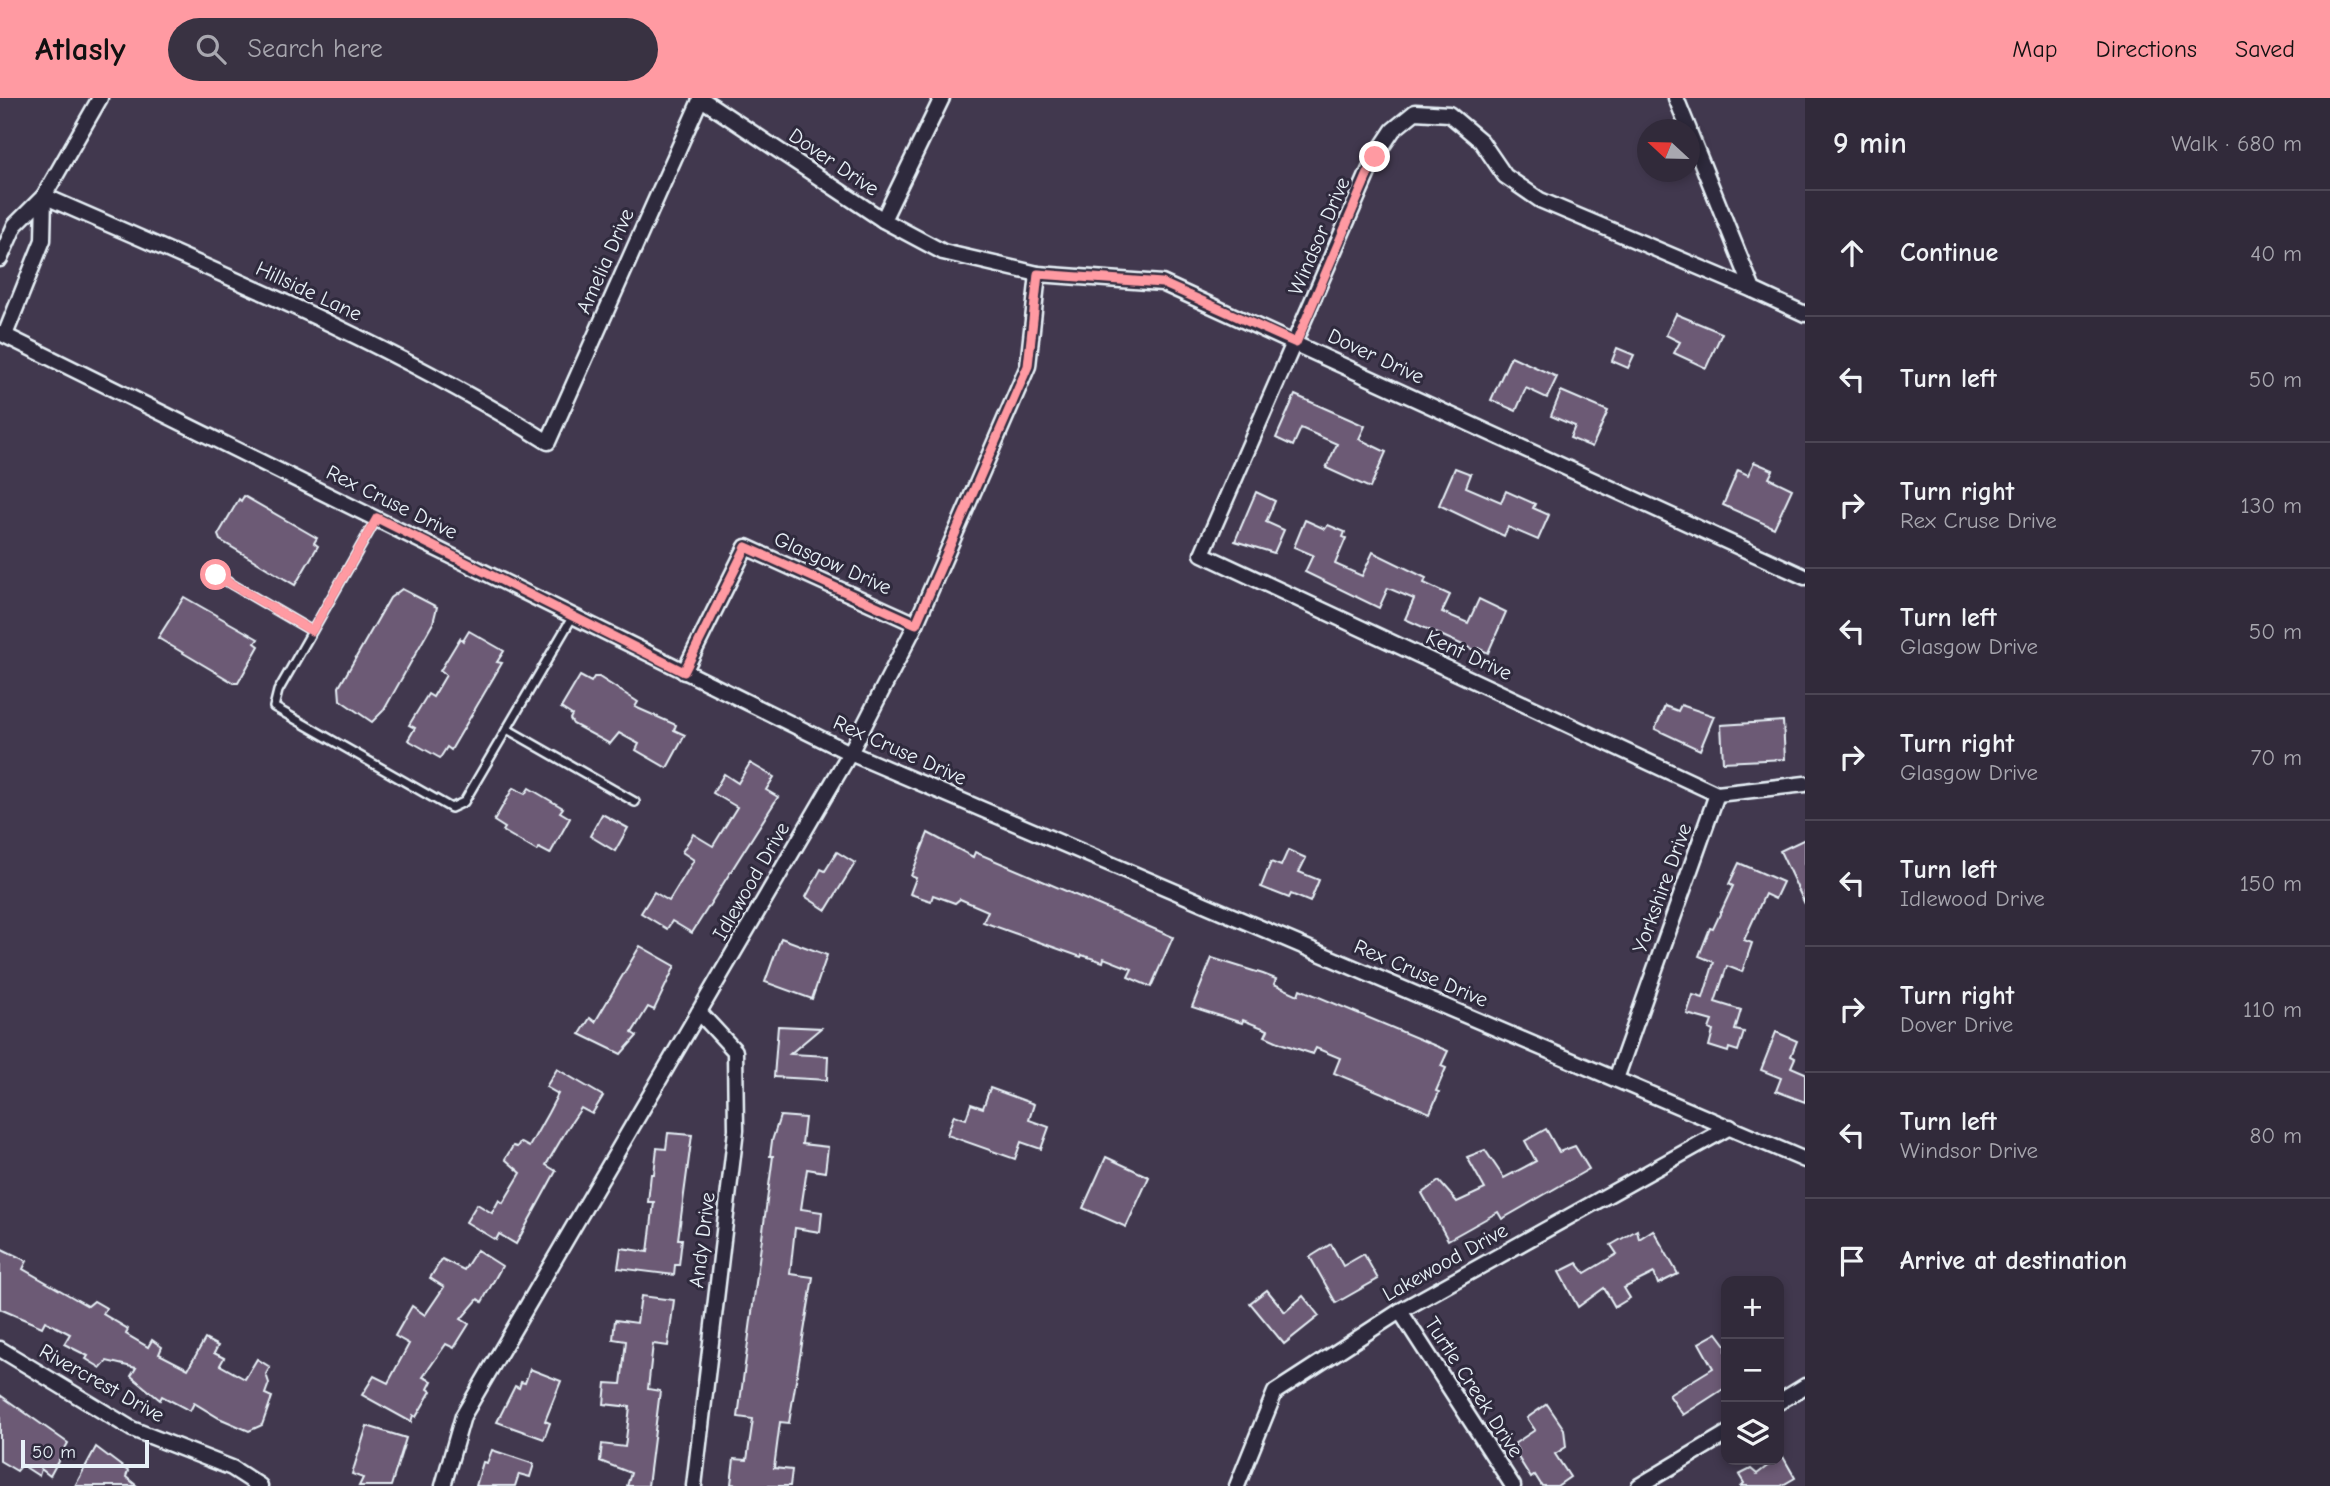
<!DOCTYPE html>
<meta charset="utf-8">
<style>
:root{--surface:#312a3a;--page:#393242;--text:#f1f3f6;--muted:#a8a7af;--line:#4c4654;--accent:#ff9aa2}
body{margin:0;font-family:"Comic Neue",sans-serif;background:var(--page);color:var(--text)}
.controls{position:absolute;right:21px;bottom:21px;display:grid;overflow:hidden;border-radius:14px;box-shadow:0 4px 10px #0003}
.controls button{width:63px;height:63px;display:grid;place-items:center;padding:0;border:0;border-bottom:2px solid var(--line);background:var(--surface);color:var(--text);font:35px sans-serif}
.compass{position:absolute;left:1637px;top:21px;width:63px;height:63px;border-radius:50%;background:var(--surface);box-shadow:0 4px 10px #0003;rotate:292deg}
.scale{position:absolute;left:21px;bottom:18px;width:128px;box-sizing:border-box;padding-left:7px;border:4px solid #e8f1f8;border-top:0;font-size:19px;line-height:24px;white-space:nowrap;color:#e8f1f8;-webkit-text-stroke:5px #2f2a3d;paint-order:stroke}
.stop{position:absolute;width:21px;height:21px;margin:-16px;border:5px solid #ff9aa2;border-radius:50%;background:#fff}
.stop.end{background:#ff9aa2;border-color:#fff;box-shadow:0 2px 7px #0008}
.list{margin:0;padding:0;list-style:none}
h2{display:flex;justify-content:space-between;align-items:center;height:91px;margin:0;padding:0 28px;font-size:30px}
h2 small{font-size:23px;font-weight:400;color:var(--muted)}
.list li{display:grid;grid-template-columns:46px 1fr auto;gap:21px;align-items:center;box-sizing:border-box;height:126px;padding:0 28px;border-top:2px solid var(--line)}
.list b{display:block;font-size:26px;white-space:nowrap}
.list p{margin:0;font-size:23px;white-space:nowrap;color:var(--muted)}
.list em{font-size:23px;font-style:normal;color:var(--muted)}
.icon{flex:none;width:38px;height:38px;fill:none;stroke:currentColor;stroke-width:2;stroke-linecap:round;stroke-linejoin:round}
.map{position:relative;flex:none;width:1805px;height:1388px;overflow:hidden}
header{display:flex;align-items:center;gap:42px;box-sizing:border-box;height:98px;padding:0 35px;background:var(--accent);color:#111}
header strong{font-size:33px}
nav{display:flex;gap:38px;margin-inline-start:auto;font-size:24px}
.search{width:490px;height:63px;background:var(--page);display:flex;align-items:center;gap:18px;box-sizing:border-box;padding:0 24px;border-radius:38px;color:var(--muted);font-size:26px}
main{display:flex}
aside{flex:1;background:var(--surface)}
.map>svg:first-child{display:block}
</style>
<header>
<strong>Atlasly</strong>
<div class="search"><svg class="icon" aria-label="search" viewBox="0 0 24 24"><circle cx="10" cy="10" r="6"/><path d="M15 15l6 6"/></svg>Search here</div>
<nav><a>Map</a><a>Directions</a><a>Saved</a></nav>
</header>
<main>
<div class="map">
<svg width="1805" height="1388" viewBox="0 0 1805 1388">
<rect width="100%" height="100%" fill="#41384e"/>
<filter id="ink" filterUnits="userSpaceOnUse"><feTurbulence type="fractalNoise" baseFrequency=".0143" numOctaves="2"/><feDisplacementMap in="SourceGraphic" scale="14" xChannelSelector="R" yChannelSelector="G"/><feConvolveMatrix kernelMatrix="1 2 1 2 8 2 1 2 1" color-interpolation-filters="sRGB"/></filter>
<g filter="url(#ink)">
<!-- building -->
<g fill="#6c5a74" stroke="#e8f1f8" stroke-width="2">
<polygon points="1676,216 1722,235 1706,270 1674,255 1680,244 1666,237"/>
<polygon points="1617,250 1634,257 1628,270 1612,263"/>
<polygon points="1511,258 1557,279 1547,300 1526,290 1516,313 1491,302"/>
<polygon points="1561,293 1608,313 1592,349 1570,340 1575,328 1551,318"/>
<polygon points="1295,297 1365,328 1359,341 1386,354 1370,390 1326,370 1337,346 1301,330 1293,348 1276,340"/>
<polygon points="1754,364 1773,372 1769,380 1792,391 1774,430 1723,407 1738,372 1748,377"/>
<polygon points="1455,370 1471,376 1466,389 1501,404 1506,393 1535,406 1533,410 1549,417 1538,442 1508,429 1504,438 1439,407"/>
<polygon points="1256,394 1275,403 1266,424 1284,432 1274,455 1235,443"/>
<polygon points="244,398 317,440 314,445 318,448 295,487 220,442 218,437 239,401 241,403"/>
<polygon points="1305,422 1325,431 1328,427 1345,434 1343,439 1346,440 1335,466 1362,478 1373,454 1426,480 1424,485 1450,497 1442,514 1468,525 1479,501 1506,514 1488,555 1478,550 1476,553 1405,521 1414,501 1388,490 1379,510 1305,474 1313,457 1294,449"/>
<polygon points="402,491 437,509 433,525 384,612 372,624 340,602 339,589 390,500"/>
<polygon points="184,499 258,541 255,545 259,548 238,585 234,585 158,540"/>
<polygon points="469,533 504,553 497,564 502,565 451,652 447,649 440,660 408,642 415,630 409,627 428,596 433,599 446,577 440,573 460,540 463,543"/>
<polygon points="580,578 591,584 594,579 599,579 635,602 638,604 635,609 676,627 674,632 685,637 667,670 636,652 639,646 619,635 610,646 573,626 570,621 572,617 561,610"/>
<polygon points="1681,607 1714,618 1700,652 1655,631 1665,608 1678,613"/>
<polygon points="1783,623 1785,661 1723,664 1721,627"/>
<polygon points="750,665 774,679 766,692 778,699 692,835 672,823 667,831 641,815 654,794 669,803 694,762 682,754 693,736 713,748 737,709 713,695 724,676 738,685"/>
<polygon points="513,690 525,696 529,690 563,710 560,714 570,720 550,756 539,750 537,753 503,733 505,730 494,723"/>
<polygon points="602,716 628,730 615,753 590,738"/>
<polygon points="928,735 973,759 975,754 1173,839 1151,889 1128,879 1132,871 1104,860 1103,864 1082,857 1081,859 983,824 988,813 960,801 955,805 933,797 931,803 910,796 916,780 911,778"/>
<polygon points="1805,741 1805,806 1780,753"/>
<polygon points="1288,752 1306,760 1299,774 1319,782 1310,804 1291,796 1289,800 1261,789 1271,764 1281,768"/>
<polygon points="837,754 855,765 826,812 806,799 821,771 825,773"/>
<polygon points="1739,765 1783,784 1775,801 1765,796 1744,842 1752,845 1742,874 1727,868 1715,904 1741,912 1735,932 1744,934 1738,953 1729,950 1728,954 1709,948 1713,933 1709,931 1712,923 1687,916 1693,897 1703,900 1714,864 1699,858 1710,830 1713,831 1733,788 1729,786"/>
<polygon points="781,840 827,857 812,901 765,884"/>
<polygon points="640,848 675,868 654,912 648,909 632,935 637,938 621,956 580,936 590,920 595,924"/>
<polygon points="1212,860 1263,876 1276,881 1274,886 1298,897 1300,891 1448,953 1441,968 1446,970 1436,993 1439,994 1430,1015 1334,975 1340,960 1316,950 1313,956 1283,946 1265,938 1268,932 1243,922 1242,925 1192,909"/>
<polygon points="778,928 821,930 790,956 828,958 827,982 774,979"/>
<polygon points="1776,934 1797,943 1791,958 1795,960 1791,969 1805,975 1805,1004 1776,993 1781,980 1761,972"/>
<polygon points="557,971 603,998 592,1016 581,1010 569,1028 546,1067 556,1073 516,1146 499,1136 496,1142 466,1124 477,1106 492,1115 499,1102 503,1105 521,1075 505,1061 513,1048 517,1049 520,1044 529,1049 548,1015 558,996 546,989"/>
<polygon points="990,990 1034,1006 1029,1022 1049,1029 1041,1051 1021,1044 1015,1061 947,1037 954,1017 966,1021 971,1006 983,1010"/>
<polygon points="780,1018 805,1020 802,1046 828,1049 825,1074 807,1071 801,1111 822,1114 820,1134 795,1130 790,1176 813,1179 789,1325 780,1324 774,1370 792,1372 790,1388 747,1388 731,1386 734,1361 747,1362 753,1321 738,1319 773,1058 770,1058 772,1043"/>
<polygon points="1546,1031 1559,1054 1575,1048 1589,1071 1502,1121 1498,1114 1448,1142 1422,1095 1439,1083 1457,1104 1485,1091 1467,1059 1485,1052 1504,1080 1536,1063 1525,1043"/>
<polygon points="668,1035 692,1037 678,1141 682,1141 679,1167 675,1167 674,1177 618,1170 621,1150 648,1154 654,1104 648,1104 651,1076 654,1076 657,1050 666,1051"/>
<polygon points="1106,1059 1149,1079 1126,1129 1083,1110"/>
<polygon points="1637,1132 1639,1141 1653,1132 1678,1176 1658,1186 1654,1175 1624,1190 1630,1200 1615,1209 1604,1190 1578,1209 1559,1174 1577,1165 1585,1175 1617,1156 1611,1147"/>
<polygon points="1331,1146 1343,1168 1364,1156 1378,1181 1336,1205 1310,1159"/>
<polygon points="0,1150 27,1163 23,1171 72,1199 88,1208 94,1203 106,1210 103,1216 128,1231 126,1236 148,1249 152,1242 162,1249 159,1256 188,1271 205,1241 218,1248 214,1255 224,1260 220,1267 245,1281 257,1261 270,1269 266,1276 269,1285 265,1296 272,1299 262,1327 249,1333 219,1320 194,1305 190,1313 162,1298 160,1302 131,1278 136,1270 107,1263 101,1270 86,1261 88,1258 64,1246 70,1236 45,1223 42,1229 0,1211"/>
<polygon points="477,1152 502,1168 482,1204 478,1201 461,1221 469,1226 454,1250 446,1246 423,1279 432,1283 428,1291 431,1293 416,1319 413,1317 411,1324 362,1297 374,1278 388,1285 409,1246 395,1238 412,1208 425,1217 444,1189 430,1180 442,1161 464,1172"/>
<polygon points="1267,1192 1285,1214 1303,1198 1319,1218 1284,1246 1250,1205"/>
<polygon points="641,1198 674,1202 668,1248 653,1246 648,1291 660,1293 648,1388 627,1388 631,1375 600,1363 602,1346 625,1349 630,1309 604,1306 606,1285 621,1286 626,1243 613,1241 615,1222 637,1225"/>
<polygon points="1717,1235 1726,1247 1726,1293 1725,1290 1683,1317 1669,1297 1713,1270 1699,1245"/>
<polygon points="530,1271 561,1283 545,1323 550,1325 544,1341 497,1324 515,1288 519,1290 521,1284 525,1285"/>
<polygon points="0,1297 68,1345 50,1378 41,1371 39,1378 22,1367 17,1373 0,1363"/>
<polygon points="1547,1306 1564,1331 1566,1349 1555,1356 1570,1379 1557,1388 1542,1388 1535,1377 1531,1380 1516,1356 1519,1354 1514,1346 1535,1332 1527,1320"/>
<polygon points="367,1328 406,1340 391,1388 359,1388 363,1380 352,1376"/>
<polygon points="96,1349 128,1373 126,1379 137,1388 75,1388"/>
<polygon points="492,1352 534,1366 530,1379 519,1376 515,1388 476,1388 483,1364 487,1365"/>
<polygon points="1782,1357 1795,1380 1781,1388 1741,1388 1744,1385 1739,1377 1751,1371 1757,1376"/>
</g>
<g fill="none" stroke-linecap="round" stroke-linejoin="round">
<!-- lane casing -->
<g stroke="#e8f1f8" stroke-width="12">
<g id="lane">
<polyline points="377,420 278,593 274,609 451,710 464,704 573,518"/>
<polyline points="216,477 312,533"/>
<polyline points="507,631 635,704"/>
</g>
</g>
<!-- street casing -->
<g stroke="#e8f1f8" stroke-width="19">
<g id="street">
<path d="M100,0l-56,98c171,75 345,146 504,246l153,-344"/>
<polyline points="700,0 883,122 943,154 1038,176 1162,185 1805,479"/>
<polyline points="1676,0 1689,32"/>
<polyline points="1689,33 1753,192 1805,216"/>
<polyline points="883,122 942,0"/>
<polyline points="0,161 15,127 44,98 43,142 5,237"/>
<polyline points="0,235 850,655 1805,1062"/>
<polyline points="684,574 746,449 916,526"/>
<polyline points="1717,696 1202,456 1375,59 1393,32 1415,14 1449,16 1481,43 1505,78 1540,102 1753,192"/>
<polyline points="1717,696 1805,686"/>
<polyline points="1616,981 1717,696"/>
<polyline points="1400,1213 1513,1388"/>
<polyline points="0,1251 132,1331 232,1370 260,1388"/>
<polyline points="1779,1304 1805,1288"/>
<polyline points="443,1388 463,1318 850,655 916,526 1028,268 1038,176"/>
<polyline points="694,1388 736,1032 735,953 699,914"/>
<polyline points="1237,1388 1275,1294 1400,1213 1730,1029"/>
<polyline points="1639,1388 1726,1336"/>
</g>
</g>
<!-- lane -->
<use href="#lane" stroke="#2f2a3d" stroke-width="7"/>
<!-- street -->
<use href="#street" stroke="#2f2a3d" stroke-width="14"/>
</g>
</g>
<g fill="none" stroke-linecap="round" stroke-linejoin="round" filter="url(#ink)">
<!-- route -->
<polyline stroke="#ff9aa2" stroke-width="9" points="216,477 312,533 377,420 684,574 746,449 916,526 1028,268 1038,176 1162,185 1296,245 1375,59"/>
</g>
<g text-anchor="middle" stroke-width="6" stroke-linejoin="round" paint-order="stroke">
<!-- street labels -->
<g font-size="21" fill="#e8f1f8" stroke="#2f2a3d">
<text transform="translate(834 64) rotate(34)" y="7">Dover Drive</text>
<text transform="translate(1319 138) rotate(-67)" y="7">Windsor Drive</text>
<text transform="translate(605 163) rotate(-66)" y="7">Amelia Drive</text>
<text transform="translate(309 193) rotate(25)" y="7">Hillside Lane</text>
<text transform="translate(1376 258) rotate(25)" y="7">Dover Drive</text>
<text transform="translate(392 404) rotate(26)" y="7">Rex Cruse Drive</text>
<text transform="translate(833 465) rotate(24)" y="7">Glasgow Drive</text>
<text transform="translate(1469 557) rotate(25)" y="7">Kent Drive</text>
<text transform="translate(900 652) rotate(24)" y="7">Rex Cruse Drive</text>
<text transform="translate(751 783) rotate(-60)" y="7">Idlewood Drive</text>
<text transform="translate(1662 790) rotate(-70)" y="7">Yorkshire Drive</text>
<text transform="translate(1421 875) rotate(23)" y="7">Rex Cruse Drive</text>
<text transform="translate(702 1142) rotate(-83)" y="7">Andy Drive</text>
<text transform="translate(1445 1164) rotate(-29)" y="7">Lakewood Drive</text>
<text transform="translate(102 1285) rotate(29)" y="7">Rivercrest Drive</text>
<text transform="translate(1474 1289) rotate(57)" y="7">Turtle Creek Drive</text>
</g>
</g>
</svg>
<div class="controls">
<button>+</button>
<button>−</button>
<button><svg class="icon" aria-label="layers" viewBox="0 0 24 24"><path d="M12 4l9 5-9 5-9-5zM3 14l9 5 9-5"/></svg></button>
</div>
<svg class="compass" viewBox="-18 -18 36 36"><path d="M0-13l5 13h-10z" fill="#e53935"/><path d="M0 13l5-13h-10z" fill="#a8a7af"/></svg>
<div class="scale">50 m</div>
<div class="stop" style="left:216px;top:477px"></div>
<div class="stop end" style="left:1375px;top:59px"></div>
</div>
<aside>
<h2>9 min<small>Walk · 680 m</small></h2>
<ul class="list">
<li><svg class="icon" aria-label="ahead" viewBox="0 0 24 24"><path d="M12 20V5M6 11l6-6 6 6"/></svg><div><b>Continue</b></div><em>40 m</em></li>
<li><svg class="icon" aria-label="left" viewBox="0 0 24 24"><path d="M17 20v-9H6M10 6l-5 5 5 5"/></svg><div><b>Turn left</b></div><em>50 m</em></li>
<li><svg class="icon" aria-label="right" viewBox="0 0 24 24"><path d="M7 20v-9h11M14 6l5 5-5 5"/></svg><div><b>Turn right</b><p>Rex Cruse Drive</p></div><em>130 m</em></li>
<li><svg class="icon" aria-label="left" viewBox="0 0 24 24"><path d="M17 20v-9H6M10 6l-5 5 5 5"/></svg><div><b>Turn left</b><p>Glasgow Drive</p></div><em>50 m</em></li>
<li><svg class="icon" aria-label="right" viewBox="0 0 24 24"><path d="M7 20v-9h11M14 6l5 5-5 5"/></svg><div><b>Turn right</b><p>Glasgow Drive</p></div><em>70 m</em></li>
<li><svg class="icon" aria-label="left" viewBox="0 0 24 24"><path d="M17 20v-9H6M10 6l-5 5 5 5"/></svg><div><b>Turn left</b><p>Idlewood Drive</p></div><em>150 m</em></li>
<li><svg class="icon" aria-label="right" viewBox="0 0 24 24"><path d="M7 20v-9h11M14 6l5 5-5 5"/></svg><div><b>Turn right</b><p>Dover Drive</p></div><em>110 m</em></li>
<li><svg class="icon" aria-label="left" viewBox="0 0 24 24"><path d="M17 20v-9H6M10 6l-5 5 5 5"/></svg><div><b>Turn left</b><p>Windsor Drive</p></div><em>80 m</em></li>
<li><svg class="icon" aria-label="arrive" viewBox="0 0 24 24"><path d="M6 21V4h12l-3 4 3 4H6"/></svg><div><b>Arrive at destination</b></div></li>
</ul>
</aside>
</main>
